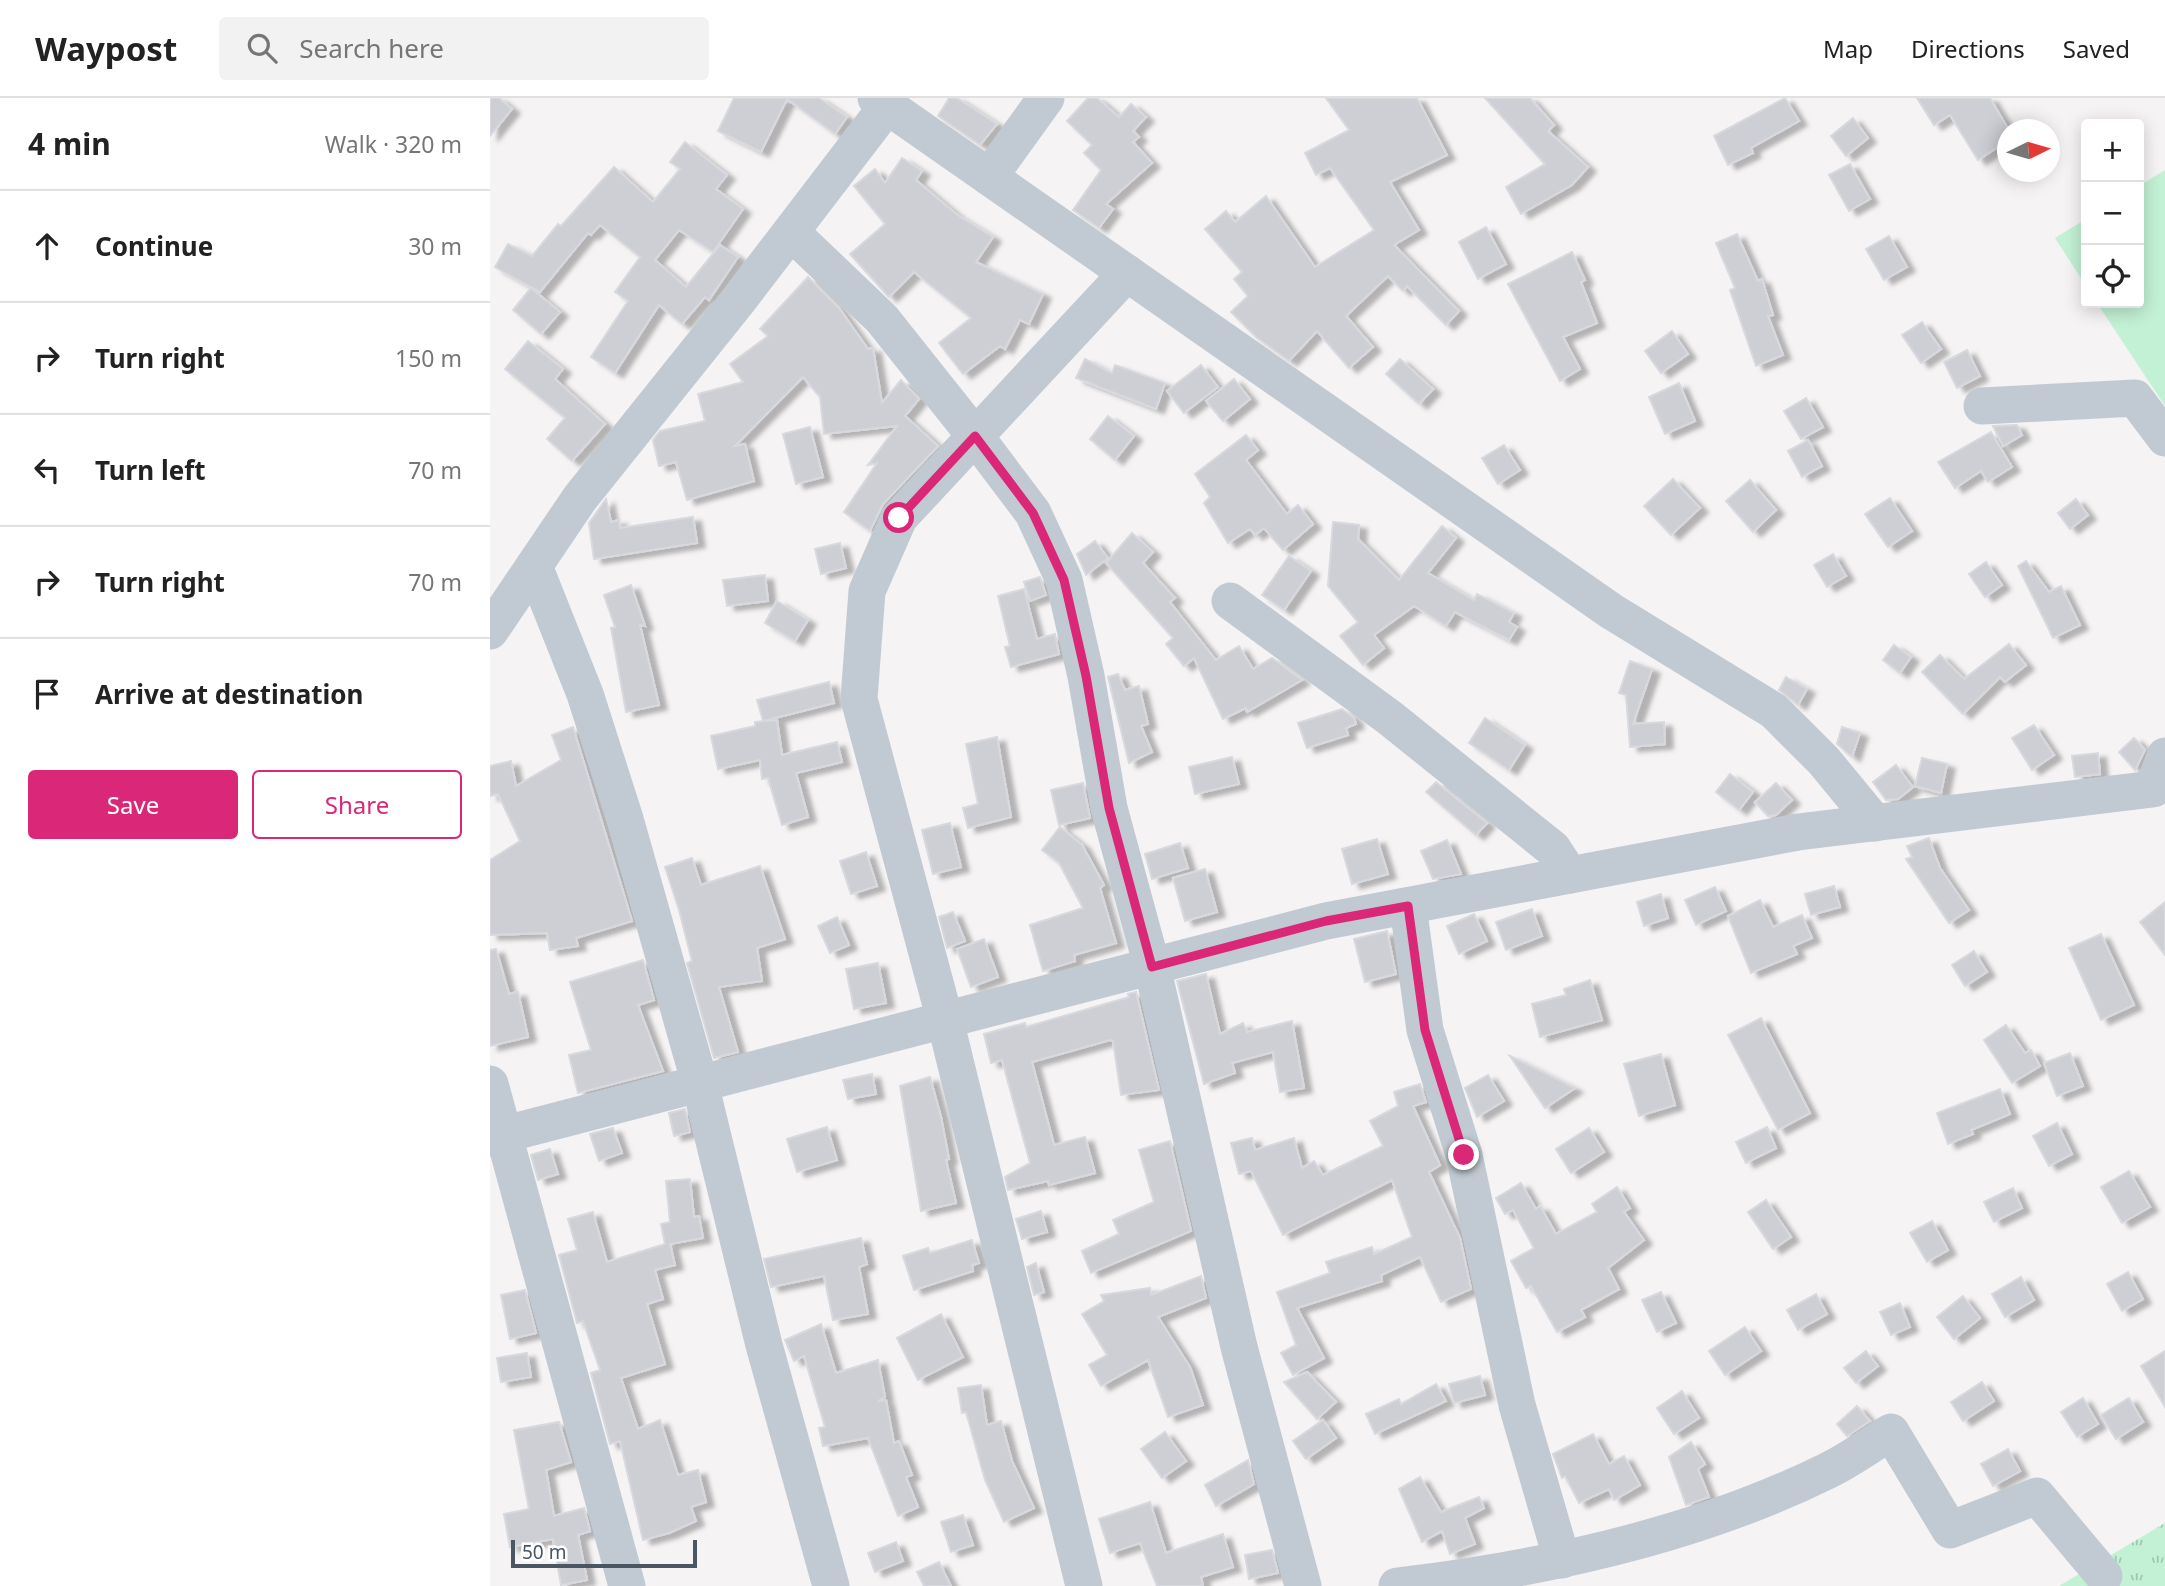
<!DOCTYPE html>
<meta charset="utf-8">
<style>
:root{--surface:#fff;--page:#f2f2f2;--text:#222;--muted:#767676;--line:#e0e0e0;--accent:#db2777}
body{margin:0;font-family:"Noto Sans",sans-serif;background:var(--page);color:var(--text)}
.controls{position:absolute;right:21px;top:21px;display:grid;overflow:hidden;border-radius:7px;box-shadow:0 4px 18px #0003}
.controls button{width:63px;height:63px;display:grid;place-items:center;padding:0;border:0;border-bottom:2px solid var(--line);background:var(--surface);color:var(--text);font:35px sans-serif}
.compass{position:absolute;left:1507px;top:21px;width:63px;height:63px;border-radius:50%;background:var(--surface);box-shadow:0 4px 18px #0003;rotate:85deg}
.scale{position:absolute;left:21px;bottom:18px;width:186px;box-sizing:border-box;padding-left:7px;border:4px solid #4a5661;border-top:0;font-size:19px;line-height:24px;white-space:nowrap;color:#4a5661;-webkit-text-stroke:5px #fff;paint-order:stroke}
.stop{position:absolute;width:21px;height:21px;margin:-16px;border:5px solid #db2777;border-radius:50%;background:#fff}
.stop.end{background:#db2777;border-color:#fff;box-shadow:0 2px 7px #0008}
.list{margin:0;padding:0;list-style:none}
h2{display:flex;justify-content:space-between;align-items:center;height:91px;margin:0;padding:0 28px;font-size:30px}
h2 small{font-size:23px;font-weight:400;color:var(--muted)}
.list li{display:grid;grid-template-columns:46px 1fr auto;gap:21px;align-items:center;box-sizing:border-box;height:112px;padding:0 28px;border-top:2px solid var(--line)}
.list b{display:block;font-size:26px;white-space:nowrap}
.list em{font-size:23px;font-style:normal;color:var(--muted)}
.actions{display:flex;gap:14px;padding:21px 28px}
.actions a{flex:1;padding:16px 0;border:2px solid var(--accent);border-radius:7px;text-align:center;font-size:24px;color:var(--accent)}
.actions .main{background:var(--accent);color:#fff}
.icon{flex:none;width:38px;height:38px;fill:none;stroke:currentColor;stroke-width:2;stroke-linecap:round;stroke-linejoin:round}
.map{position:relative;flex:none;width:1675px;height:1488px;overflow:hidden}
header{display:flex;align-items:center;gap:42px;box-sizing:border-box;height:98px;padding:0 35px;background:var(--surface);border-bottom:2px solid var(--line)}
header strong{font-size:33px}
nav{display:flex;gap:38px;margin-inline-start:auto;font-size:24px}
.search{width:490px;height:63px;background:var(--page);display:flex;align-items:center;gap:18px;box-sizing:border-box;padding:0 24px;border-radius:7px;color:var(--muted);font-size:26px}
main{display:flex}
aside{flex:1;background:var(--surface)}
.map>svg:first-child{display:block}
</style>
<header>
<strong>Waypost</strong>
<div class="search"><svg class="icon" aria-label="search" viewBox="0 0 24 24"><circle cx="10" cy="10" r="6"/><path d="M15 15l6 6"/></svg>Search here</div>
<nav><a>Map</a><a>Directions</a><a>Saved</a></nav>
</header>
<main>
<aside>
<h2>4 min<small>Walk · 320 m</small></h2>
<ul class="list">
<li><svg class="icon" aria-label="ahead" viewBox="0 0 24 24"><path d="M12 20V5M6 11l6-6 6 6"/></svg><div><b>Continue</b></div><em>30 m</em></li>
<li><svg class="icon" aria-label="right" viewBox="0 0 24 24"><path d="M7 20v-9h11M14 6l5 5-5 5"/></svg><div><b>Turn right</b></div><em>150 m</em></li>
<li><svg class="icon" aria-label="left" viewBox="0 0 24 24"><path d="M17 20v-9H6M10 6l-5 5 5 5"/></svg><div><b>Turn left</b></div><em>70 m</em></li>
<li><svg class="icon" aria-label="right" viewBox="0 0 24 24"><path d="M7 20v-9h11M14 6l5 5-5 5"/></svg><div><b>Turn right</b></div><em>70 m</em></li>
<li><svg class="icon" aria-label="arrive" viewBox="0 0 24 24"><path d="M6 21V4h12l-3 4 3 4H6"/></svg><div><b>Arrive at destination</b></div></li>
</ul>
<div class="actions"><a class="main">Save</a><a>Share</a></div>
</aside>
<div class="map">
<svg width="1675" height="1488" viewBox="0 0 1675 1488">
<defs>
<pattern id="grass-tufts" width="24" height="20" patternUnits="userSpaceOnUse" patternTransform="scale(1.75)"><rect width="24" height="20" fill="#c3f1d5"/><path d="M3 7l-1-3M5 7V3M7 7l1-3M15 17l-1-3M17 17v-4M19 17l1-3" fill="none" stroke="#a0c6b0"/></pattern>
<filter id="shadow"><feDropShadow dx="8" dy="4.5" stdDeviation="2" flood-color="#0004"/></filter>
</defs>
<rect width="100%" height="100%" fill="#f5f3f3"/>
<!-- grass -->
<polygon fill="url(#grass-tufts)" points="1675,1425 1675,1488 1569,1488"/>
<!-- garden -->
<g fill="#c3f1d5">
<polygon points="1675,72 1675,308 1607,205 1649,205 1649,88"/>
<polygon points="1596,121 1596,188 1565,140"/>
</g>
<!-- building -->
<g fill="#cdcfd5" stroke="#d7d9de" stroke-width="2" filter="url(#shadow)">
<polygon points="0,0 9,0 22,11 0,38"/>
<polygon points="244,0 329,0 357,19 345,36 297,1 271,54 228,33"/>
<polygon points="459,0 467,0 507,26 490,47 448,18"/>
<polygon points="598,0 607,0 629,19 641,6 656,19 643,33 649,39 643,44 662,65 616,106 623,111 609,130 583,112 611,72 594,55 602,47 577,23"/>
<polygon points="836,0 927,0 957,57 900,84 929,132 904,147 969,213 956,227 917,188 913,193 898,178 856,218 883,249 859,270 827,233 799,263 766,239 741,214 758,198 744,181 752,174 715,131 736,113 745,124 776,98 825,169 884,132 840,70 826,77 815,55 859,32"/>
<polygon points="995,0 1040,0 1064,27 1058,33 1098,69 1082,87 1031,116 1016,89 1055,66"/>
<polygon points="1295,0 1309,23 1261,50 1263,55 1238,67 1224,38"/>
<polygon points="1427,0 1500,0 1517,29 1517,43 1488,62 1460,17 1444,27"/>
<polygon points="1363,20 1378,40 1356,58 1341,38"/>
<polygon points="195,44 237,77 226,91 253,111 223,154 189,132 165,162 196,189 230,147 248,159 219,202 215,199 192,226 169,207 125,275 101,259 138,203 125,194 150,159 110,127 101,137 98,135 50,194 5,169 18,146 42,158 68,126 71,128 124,69 163,104 190,71 180,64"/>
<polygon points="412,60 432,73 426,82 466,116 503,139 486,164 553,196 539,226 530,222 515,251 510,248 473,276 449,245 481,220 424,174 399,199 360,156 395,126 364,88 385,71 395,85"/>
<polygon points="1360,66 1380,101 1359,113 1339,77"/>
<polygon points="996,129 1016,166 988,181 969,144"/>
<polygon points="1247,136 1268,183 1272,181 1283,217 1278,218 1293,257 1266,268 1240,192 1245,190 1226,145"/>
<polygon points="1399,138 1417,169 1394,182 1376,151"/>
<polygon points="1082,154 1095,182 1091,184 1107,225 1073,239 1090,271 1070,283 1018,186"/>
<polygon points="318,179 349,210 378,251 383,250 392,305 411,282 429,301 415,318 448,348 393,406 380,433 354,414 387,365 378,367 407,328 334,336 330,299 313,279 245,348 255,346 264,383 197,402 186,364 169,368 163,342 170,333 215,323 208,296 253,284 240,266 278,238 270,231"/>
<polygon points="41,190 70,214 51,236 23,212"/>
<polygon points="1432,224 1451,251 1431,265 1412,237"/>
<polygon points="1182,233 1198,256 1171,275 1155,253"/>
<polygon points="38,243 73,271 65,281 115,326 82,363 57,341 75,320 15,271"/>
<polygon points="1477,252 1490,278 1467,290 1454,264"/>
<polygon points="595,261 622,275 625,267 675,285 666,311 586,280"/>
<polygon points="910,261 943,291 929,306 896,276"/>
<polygon points="711,267 728,289 694,315 677,293"/>
<polygon points="744,281 760,301 733,323 716,303"/>
<polygon points="1189,285 1205,323 1175,336 1159,299"/>
<polygon points="1316,300 1333,329 1311,341 1294,313"/>
<polygon points="618,318 644,338 625,362 600,341"/>
<polygon points="1527,327 1532,337 1513,348 1503,328"/>
<polygon points="320,329 333,379 306,386 293,336"/>
<polygon points="1501,334 1522,369 1498,384 1491,373 1465,390 1448,364"/>
<polygon points="756,337 768,352 756,362 797,416 808,407 823,426 793,452 774,430 765,437 760,431 738,445 714,405 720,399 705,376"/>
<polygon points="1318,342 1332,368 1312,379 1298,353"/>
<polygon points="1014,347 1030,372 1008,386 992,360"/>
<polygon points="1183,381 1210,410 1181,437 1154,408"/>
<polygon points="1260,382 1286,412 1263,434 1236,403"/>
<polygon points="1400,400 1422,433 1398,449 1375,416"/>
<polygon points="116,401 121,424 129,422 130,430 203,419 207,445 104,461 99,425"/>
<polygon points="1586,401 1598,417 1580,431 1568,415"/>
<polygon points="843,424 869,427 868,441 909,482 952,428 966,440 938,475 984,502 987,496 1024,515 1019,524 1027,529 1019,542 965,514 956,528 924,508 884,537 894,550 873,567 850,538 868,524 838,488"/>
<polygon points="642,435 663,454 653,465 685,500 680,504 726,562 749,548 763,571 782,560 812,582 757,614 756,610 733,621 704,560 694,568 676,546 683,540 616,465"/>
<polygon points="605,443 618,460 596,477 587,456"/>
<polygon points="350,445 356,470 331,476 325,451"/>
<polygon points="1343,456 1356,478 1337,489 1324,467"/>
<polygon points="799,458 821,473 794,512 772,497"/>
<polygon points="1536,463 1559,494 1571,488 1590,527 1563,540 1528,468"/>
<polygon points="1496,464 1512,487 1495,499 1479,476"/>
<polygon points="275,477 278,503 237,508 233,482"/>
<polygon points="550,479 556,497 540,503 534,484"/>
<polygon points="141,487 155,528 150,527 169,607 136,614 121,530 125,529 114,497"/>
<polygon points="534,491 547,541 565,536 569,556 521,569 515,549 520,548 508,498"/>
<polygon points="287,503 318,522 305,543 275,525"/>
<polygon points="1519,546 1536,567 1515,584 1510,579 1473,616 1432,574 1450,557 1474,581"/>
<polygon points="1404,547 1421,559 1410,575 1393,562"/>
<polygon points="1140,563 1162,571 1143,626 1174,624 1175,646 1140,649 1136,597 1129,595"/>
<polygon points="628,576 635,592 649,588 658,626 651,628 662,654 639,665 618,579"/>
<polygon points="1296,579 1317,591 1308,607 1289,592"/>
<polygon points="339,584 344,605 273,623 267,602"/>
<polygon points="852,611 864,620 866,626 856,630 858,637 817,650 808,625"/>
<polygon points="995,620 1035,647 1019,672 979,645"/>
<polygon points="287,622 292,657 347,644 352,664 306,675 318,719 292,727 278,680 272,681 270,662 228,671 221,638 265,628 265,624"/>
<polygon points="1544,627 1564,657 1542,672 1522,640"/>
<polygon points="83,629 142,823 86,840 88,848 60,852 57,835 0,837 0,762 30,743 8,696 0,698 0,668 21,663 26,688 71,662 62,637"/>
<polygon points="1352,629 1370,635 1362,659 1347,646"/>
<polygon points="507,639 521,719 478,730 473,710 488,706 476,646"/>
<polygon points="1644,640 1655,652 1645,672 1629,654"/>
<polygon points="1608,655 1610,676 1585,679 1582,658"/>
<polygon points="742,659 749,686 705,696 699,669"/>
<polygon points="1432,660 1457,666 1451,695 1425,688"/>
<polygon points="1406,667 1423,689 1408,701 1396,702 1383,684"/>
<polygon points="1240,676 1263,694 1249,712 1226,694"/>
<polygon points="946,684 997,725 986,737 936,694"/>
<polygon points="593,685 600,720 569,727 561,692"/>
<polygon points="1286,685 1302,702 1286,717 1278,718 1265,704"/>
<polygon points="460,725 471,769 443,776 432,732"/>
<polygon points="570,729 592,747 614,787 610,790 626,845 584,857 585,863 553,873 540,827 593,810 569,765 552,752"/>
<polygon points="1439,740 1450,770 1479,812 1459,825 1416,761 1422,759 1417,748"/>
<polygon points="887,741 898,776 862,786 852,751"/>
<polygon points="957,742 971,776 943,781 931,753"/>
<polygon points="690,745 698,770 662,781 655,756"/>
<polygon points="376,754 387,788 361,796 350,763"/>
<polygon points="202,760 211,787 270,768 295,841 267,850 272,883 229,889 248,954 224,960 197,865 202,863 189,812 175,769"/>
<polygon points="715,771 727,814 695,823 683,780"/>
<polygon points="1344,788 1350,809 1321,817 1315,796"/>
<polygon points="1225,789 1236,813 1206,827 1195,802"/>
<polygon points="1171,796 1178,820 1154,828 1147,804"/>
<polygon points="1270,802 1283,829 1312,817 1322,840 1303,848 1307,856 1261,875 1238,818"/>
<polygon points="1675,804 1675,857 1650,824"/>
<polygon points="1042,811 1052,838 1016,852 1006,824"/>
<polygon points="463,814 475,843 457,850 449,819"/>
<polygon points="984,816 997,843 969,856 957,828"/>
<polygon points="347,819 359,847 340,855 328,828"/>
<polygon points="897,833 906,876 875,884 864,841"/>
<polygon points="1611,836 1644,907 1611,922 1579,850"/>
<polygon points="494,841 508,879 481,889 467,851"/>
<polygon points="6,851 19,896 28,894 38,939 0,948 0,852"/>
<polygon points="1484,853 1497,874 1475,888 1462,867"/>
<polygon points="153,862 164,902 148,907 173,973 88,995 79,957 101,952 80,884"/>
<polygon points="388,865 396,905 364,911 356,871"/>
<polygon points="716,876 730,936 753,925 757,934 802,923 814,990 790,994 783,954 742,965 745,975 714,986 687,883"/>
<polygon points="1100,882 1112,922 1050,939 1042,906 1076,897 1074,891"/>
<polygon points="646,894 669,992 631,997 623,943 620,942 542,964 564,1047 595,1039 605,1075 559,1087 558,1083 518,1092 515,1079 540,1065 512,962 501,965 494,936 535,925 536,929 639,899 638,896"/>
<polygon points="1271,920 1320,1015 1288,1032 1238,937"/>
<polygon points="1516,927 1535,955 1541,952 1550,968 1522,985 1494,942"/>
<polygon points="1580,955 1593,988 1567,998 1554,965"/>
<polygon points="1171,956 1185,1007 1149,1018 1134,966"/>
<polygon points="1020,958 1067,981 1085,990 1055,1010"/>
<polygon points="382,976 386,996 358,1001 353,982"/>
<polygon points="998,977 1014,1003 987,1019 975,990"/>
<polygon points="440,979 451,1019 459,1061 456,1062 466,1105 431,1113 410,988"/>
<polygon points="930,986 936,1004 923,1008 950,1067 939,1074 970,1140 981,1191 951,1204 930,1159 891,1177 892,1183 807,1210 834,1260 803,1277 791,1255 806,1247 787,1194 840,1175 836,1164 882,1149 884,1156 922,1139 902,1082 793,1137 761,1073 749,1076 741,1045 762,1040 765,1052 804,1040 812,1070 824,1063 833,1077 893,1048 880,1023 908,1008 904,994"/>
<polygon points="1510,991 1520,1016 1481,1032 1483,1036 1458,1046 1447,1015"/>
<polygon points="195,1011 200,1034 184,1038 179,1015"/>
<polygon points="1567,1025 1582,1056 1559,1068 1543,1038"/>
<polygon points="337,1029 347,1062 307,1074 297,1041"/>
<polygon points="1277,1029 1286,1050 1256,1065 1246,1044"/>
<polygon points="123,1030 132,1055 109,1063 100,1036"/>
<polygon points="1099,1030 1114,1054 1081,1075 1066,1051"/>
<polygon points="680,1043 701,1133 601,1175 592,1153 629,1136 623,1122 664,1104 649,1052"/>
<polygon points="60,1051 68,1076 48,1082 41,1057"/>
<polygon points="1639,1073 1660,1109 1632,1125 1611,1089"/>
<polygon points="200,1081 204,1119 209,1118 213,1140 180,1146 185,1167 165,1172 173,1201 157,1206 175,1266 131,1280 148,1331 170,1322 188,1377 208,1372 216,1404 201,1409 206,1423 179,1435 153,1442 130,1343 120,1346 101,1275 110,1272 93,1223 87,1225 69,1157 87,1152 78,1121 103,1114 117,1164 175,1146 171,1126 180,1124 176,1083"/>
<polygon points="1031,1085 1046,1111 1050,1108 1066,1136 1107,1114 1102,1106 1127,1089 1140,1110 1134,1114 1154,1142 1118,1170 1129,1191 1091,1212 1095,1219 1067,1234 1041,1188 1036,1190 1021,1163 1044,1150 1023,1112 1015,1116 1006,1100"/>
<polygon points="1523,1090 1532,1110 1504,1124 1494,1104"/>
<polygon points="1276,1102 1301,1139 1283,1151 1258,1114"/>
<polygon points="551,1113 557,1134 532,1141 526,1121"/>
<polygon points="1442,1123 1458,1152 1437,1164 1420,1135"/>
<polygon points="371,1140 377,1166 369,1169 378,1216 343,1222 334,1178 281,1189 274,1161"/>
<polygon points="482,1142 489,1165 482,1167 483,1173 424,1192 413,1158 438,1150 440,1155"/>
<polygon points="546,1165 554,1194 544,1197 537,1169"/>
<polygon points="1638,1174 1653,1201 1632,1213 1617,1186"/>
<polygon points="711,1178 716,1200 668,1219 700,1269 713,1307 678,1319 658,1262 611,1288 599,1267 617,1257 592,1216 614,1203 611,1197 660,1190 661,1197"/>
<polygon points="1531,1179 1544,1202 1515,1219 1502,1196"/>
<polygon points="35,1192 46,1235 20,1241 11,1197"/>
<polygon points="1171,1194 1186,1225 1167,1234 1152,1202"/>
<polygon points="1326,1196 1337,1216 1308,1232 1297,1212"/>
<polygon points="1473,1198 1490,1220 1464,1241 1447,1219"/>
<polygon points="1410,1205 1420,1229 1401,1237 1390,1214"/>
<polygon points="451,1216 473,1259 428,1282 407,1240"/>
<polygon points="331,1226 346,1275 388,1262 395,1299 388,1303 396,1302 404,1345 409,1343 422,1377 416,1379 428,1409 408,1418 378,1340 333,1348 329,1330 335,1329 314,1258 304,1263 295,1242"/>
<polygon points="1255,1229 1271,1253 1235,1277 1219,1253"/>
<polygon points="1376,1253 1388,1268 1366,1285 1354,1270"/>
<polygon points="1675,1253 1675,1309 1651,1268"/>
<polygon points="37,1255 41,1279 11,1284 7,1260"/>
<polygon points="817,1274 846,1304 827,1321 794,1284"/>
<polygon points="990,1278 995,1297 964,1305 959,1286"/>
<polygon points="1492,1284 1504,1303 1473,1323 1461,1304"/>
<polygon points="946,1286 956,1303 885,1336 876,1316 909,1301 911,1306"/>
<polygon points="491,1287 497,1327 511,1323 522,1363 544,1410 514,1424 495,1382 476,1314 472,1315 468,1290"/>
<polygon points="1192,1293 1209,1320 1184,1336 1167,1310"/>
<polygon points="1593,1300 1608,1326 1587,1339 1571,1314"/>
<polygon points="1639,1300 1653,1324 1626,1341 1611,1317"/>
<polygon points="1367,1308 1380,1323 1357,1338 1347,1326"/>
<polygon points="833,1322 846,1340 816,1361 803,1343"/>
<polygon points="69,1324 81,1364 56,1372 64,1418 94,1410 100,1433 88,1437 97,1482 71,1487 63,1441 20,1449 14,1416 39,1411 24,1332"/>
<polygon points="675,1334 696,1363 672,1380 651,1351"/>
<polygon points="1103,1336 1119,1366 1134,1358 1150,1387 1124,1402 1119,1391 1089,1405 1075,1378 1072,1380 1063,1356"/>
<polygon points="1201,1344 1215,1366 1208,1371 1219,1399 1196,1407 1179,1359"/>
<polygon points="1518,1351 1530,1373 1503,1388 1491,1366"/>
<polygon points="758,1362 764,1386 726,1408 715,1387"/>
<polygon points="930,1379 951,1414 989,1399 994,1410 975,1420 985,1446 960,1456 952,1433 932,1444 909,1391"/>
<polygon points="660,1404 676,1455 733,1436 743,1469 711,1479 713,1488 667,1488 650,1445 620,1455 609,1421"/>
<polygon points="473,1417 483,1447 461,1454 451,1424"/>
<polygon points="406,1444 413,1463 385,1474 378,1455"/>
<polygon points="782,1452 788,1475 759,1481 755,1457"/>
<polygon points="449,1464 461,1488 434,1488 427,1474"/>
</g>
<g fill="none" stroke-linecap="round" stroke-linejoin="round">
<!-- minor -->
<g stroke="#c1cad2" stroke-width="37">
<polyline points="386,0 1121,513 1284,613 1334,663 1385,725"/>
<polyline points="499,79 556,0"/>
<polyline points="301,134 392,221 485,338 543,415 574,482 596,578 619,710 662,868 749,1249 813,1488"/>
<polyline points="1492,308 1645,300 1675,340"/>
<polyline points="44,468 95,596 135,721 210,986 274,1247 341,1488"/>
<polyline points="740,503 900,620 1063,751 1080,777"/>
<polyline points="0,533 90,400 247,204 397,8"/>
<polyline points="918,808 935,932 974,1057 1027,1307 1072,1462"/>
<polyline points="0,986 137,1488"/>
<polyline points="0,1040 836,823 1308,734 1663,691 1675,658"/>
<polyline points="594,1488 455,922 369,601 377,493 409,420 637,175"/>
<path d="M907,1488c145,-17 298,-50 430,-115 23,-11 43,-26 64,-39l59,98 87,-34 67,80"/>
</g>
</g>
<g fill="none" stroke-linecap="round" stroke-linejoin="round">
<!-- route -->
<polyline stroke="#db2777" stroke-width="9" points="409,420 485,338 543,415 574,482 596,578 619,710 662,869 836,823 918,808 935,932 974,1057"/>
</g>
</svg>
<div class="controls">
<button>+</button>
<button>−</button>
<button><svg class="icon" aria-label="locate" viewBox="0 0 24 24"><circle cx="12" cy="12" r="6"/><path d="M12 2v4M12 18v4M2 12h4M18 12h4"/></svg></button>
</div>
<svg class="compass" viewBox="-18 -18 36 36"><path d="M0-13l5 13h-10z" fill="#e53935"/><path d="M0 13l5-13h-10z" fill="#767676"/></svg>
<div class="scale">50 m</div>
<div class="stop" style="left:409px;top:420px"></div>
<div class="stop end" style="left:974px;top:1057px"></div>
</div>
</main>
